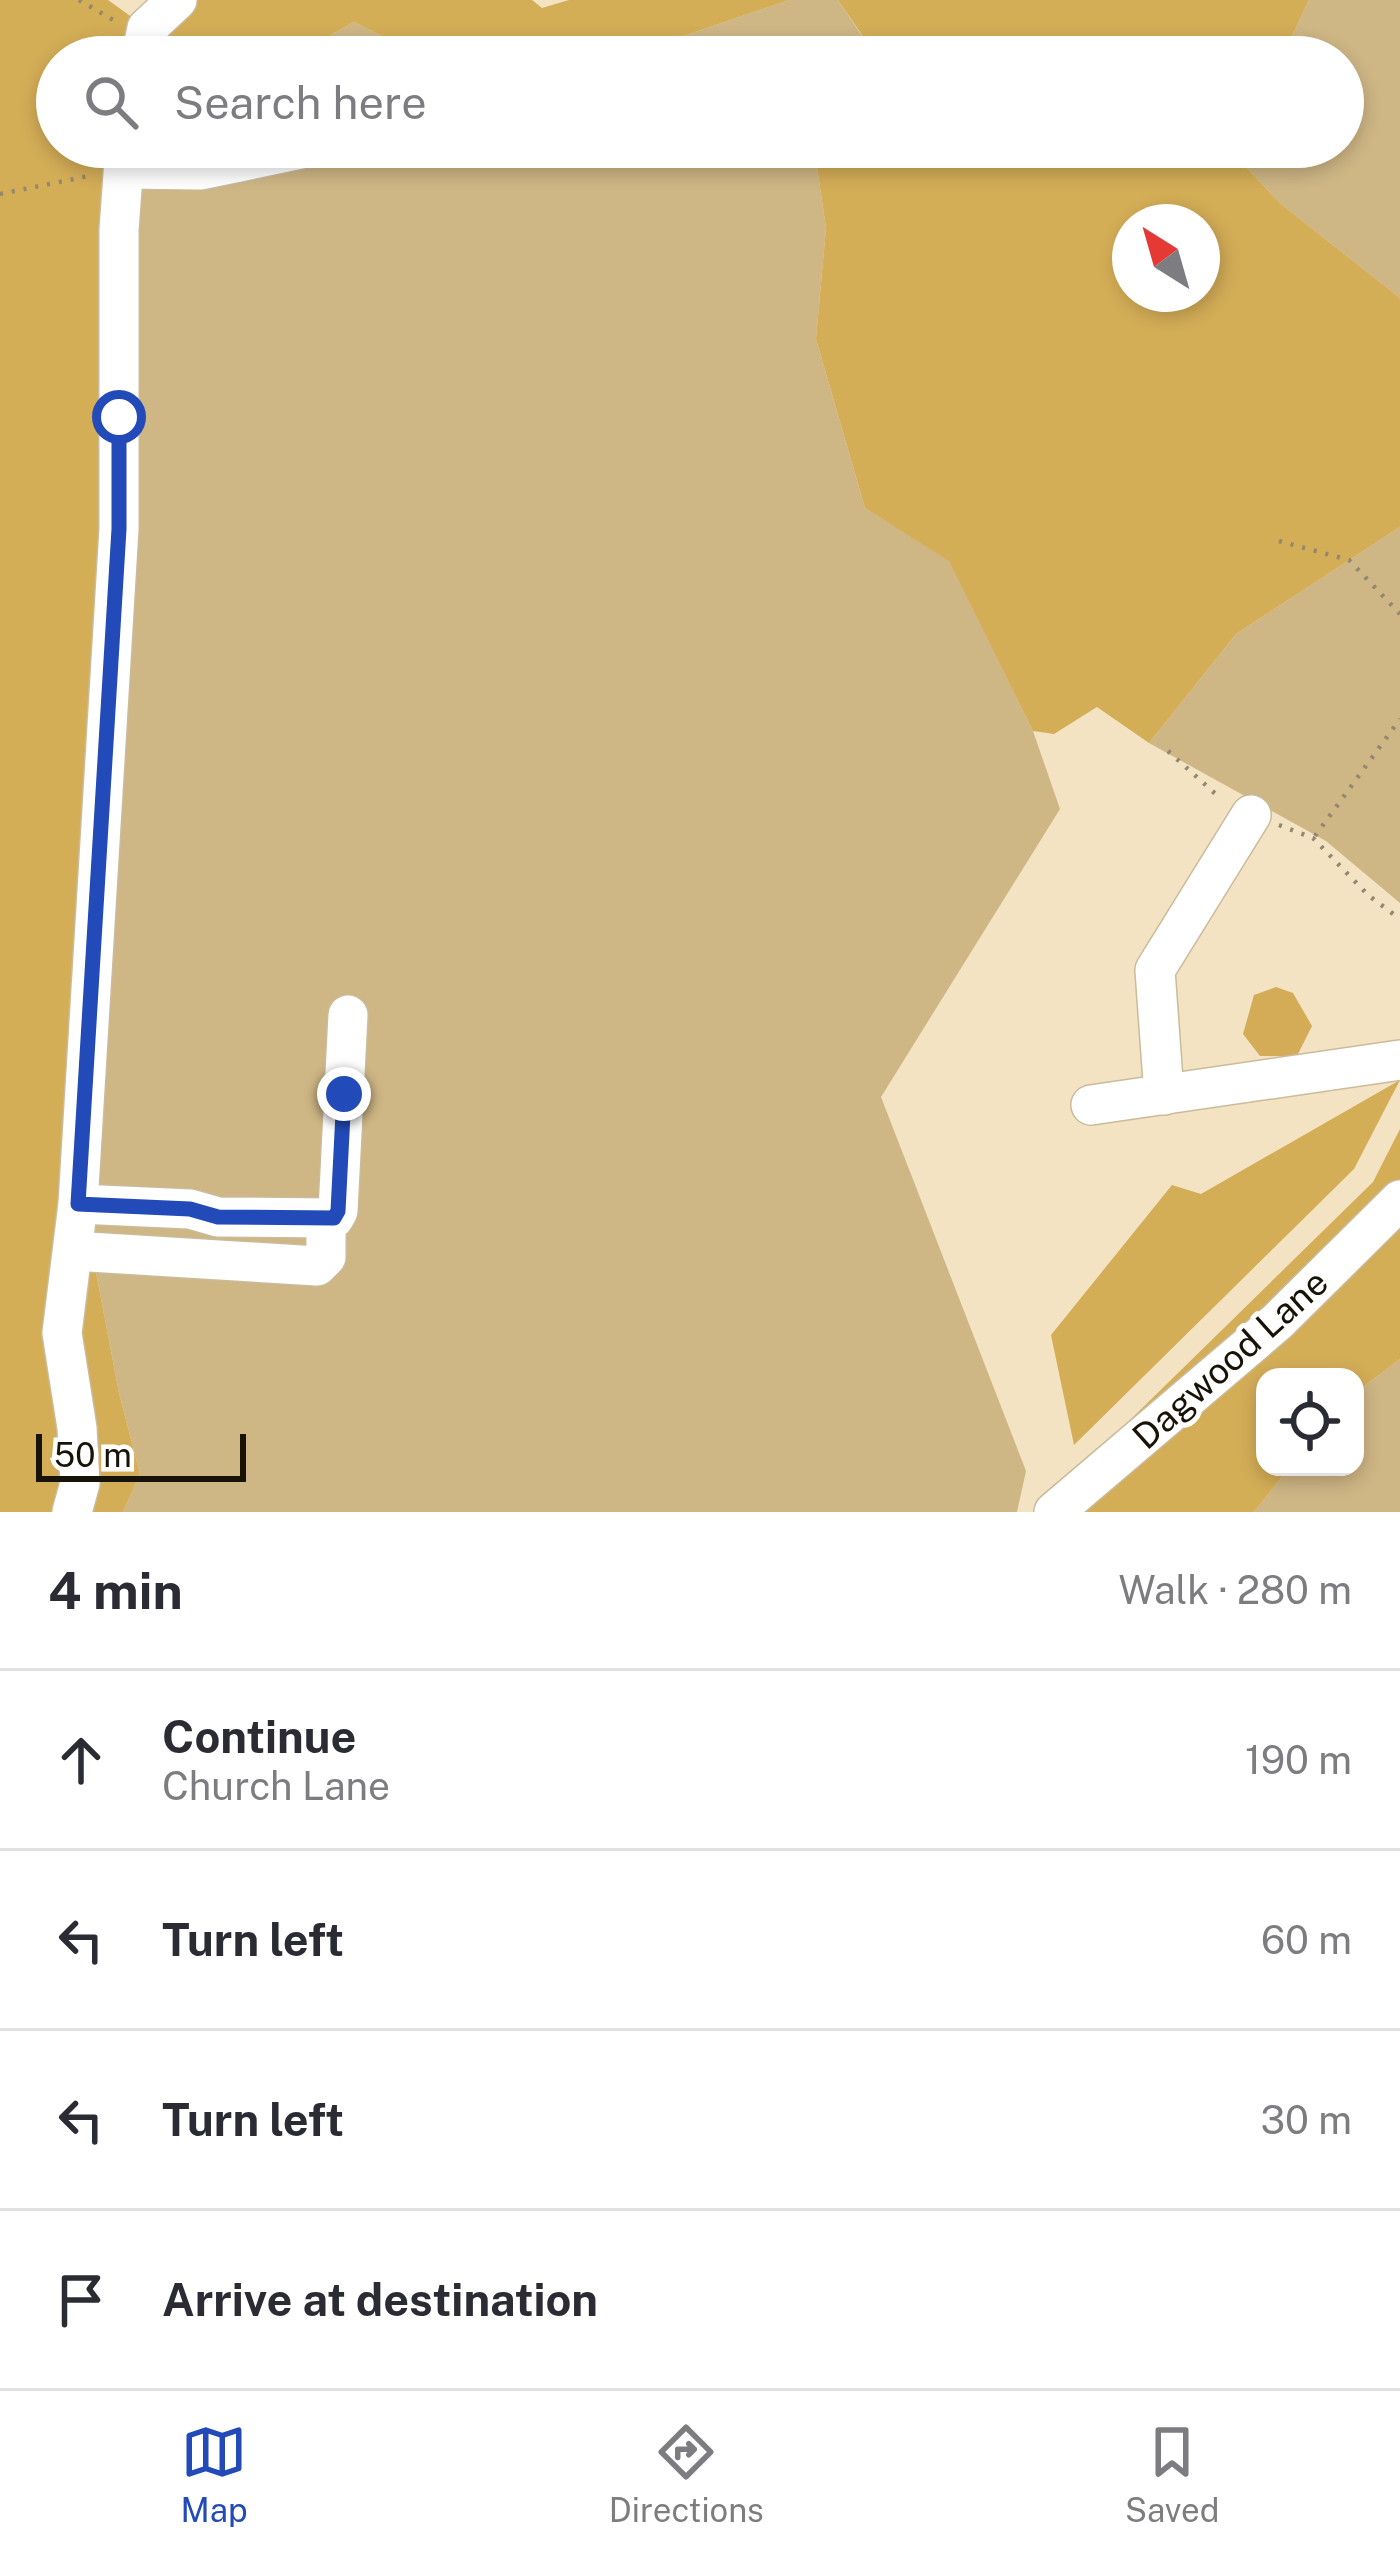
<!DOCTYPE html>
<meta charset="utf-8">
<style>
:root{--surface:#fff;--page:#f2f2f3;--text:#2b2b33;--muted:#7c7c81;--line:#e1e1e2;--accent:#224ab8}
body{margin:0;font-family:"Public Sans",sans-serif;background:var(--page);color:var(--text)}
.controls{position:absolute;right:36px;bottom:36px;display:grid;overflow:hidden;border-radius:24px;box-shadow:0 6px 18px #0003}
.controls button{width:108px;height:108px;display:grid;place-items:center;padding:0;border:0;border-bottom:3px solid var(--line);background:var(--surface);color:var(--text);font:60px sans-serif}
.compass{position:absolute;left:1112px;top:204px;width:108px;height:108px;border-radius:50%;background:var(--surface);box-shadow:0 6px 18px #0003;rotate:323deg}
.scale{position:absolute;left:36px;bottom:30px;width:210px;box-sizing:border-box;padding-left:12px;border:6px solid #181307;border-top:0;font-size:33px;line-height:42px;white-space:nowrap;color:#181307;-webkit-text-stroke:9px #fff;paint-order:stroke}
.stop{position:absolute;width:36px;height:36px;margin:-27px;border:9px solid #224ab8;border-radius:50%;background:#fff}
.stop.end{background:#224ab8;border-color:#fff;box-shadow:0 3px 12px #0008}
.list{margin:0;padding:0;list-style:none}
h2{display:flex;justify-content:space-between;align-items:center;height:156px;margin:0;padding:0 48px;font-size:51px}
h2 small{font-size:39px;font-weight:400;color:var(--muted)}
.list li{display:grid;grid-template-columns:78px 1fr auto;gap:36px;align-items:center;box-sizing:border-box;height:180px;padding:0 48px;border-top:3px solid var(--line)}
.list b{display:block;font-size:45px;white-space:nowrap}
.list p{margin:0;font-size:39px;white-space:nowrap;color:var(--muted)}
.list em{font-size:39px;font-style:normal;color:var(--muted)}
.icon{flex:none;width:66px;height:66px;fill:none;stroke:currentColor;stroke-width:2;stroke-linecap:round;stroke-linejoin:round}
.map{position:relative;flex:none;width:1400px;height:1512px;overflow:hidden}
.search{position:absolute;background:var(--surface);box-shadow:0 6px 18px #0003;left:36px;right:36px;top:36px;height:132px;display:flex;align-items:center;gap:30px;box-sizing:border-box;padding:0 42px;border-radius:66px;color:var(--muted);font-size:45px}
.sheet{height:876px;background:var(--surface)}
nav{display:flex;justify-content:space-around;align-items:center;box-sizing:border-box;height:168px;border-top:3px solid var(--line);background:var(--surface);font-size:33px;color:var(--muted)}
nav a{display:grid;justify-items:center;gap:6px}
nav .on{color:var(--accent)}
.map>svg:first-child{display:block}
</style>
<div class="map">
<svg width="1400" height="1512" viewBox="0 0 1400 1512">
<rect width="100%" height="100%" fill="#f3e3c2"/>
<!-- green -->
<g fill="#ceb685">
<polygon points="789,0 838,0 864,39 850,57 601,57 651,47"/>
<polygon points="1309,0 1400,0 1400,298 1281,204 1227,147 1343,147 1343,57 1273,57 1285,51"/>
<polygon points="354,22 394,42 407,57 292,57"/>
<polygon points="143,147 814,147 826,228 816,339 865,508 949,560 1033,731 1060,809 881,1097 1026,1471 1017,1512 123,1512 140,1474 119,1393 91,1246 119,529"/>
<polygon points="1400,527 1400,903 1326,841 1149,743 1236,634"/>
<polygon points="1400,1359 1400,1512 1254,1512 1290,1467 1355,1467 1355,1393"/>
</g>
<!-- forest -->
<g fill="#d4ad57" fill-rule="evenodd">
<polygon points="0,0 108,0 147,28 177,0 532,0 542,8 569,0 789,0 651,47 601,57 407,57 394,42 354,22 292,57 57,57 57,147 143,147 124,169 91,1246 119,1393 140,1474 123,1512 0,1512"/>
<polygon points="838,0 1309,0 1285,51 1273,57 850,57 864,38"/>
<path d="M814,147h413l54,57 119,94v229l-164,107 -87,109 -52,-36 -43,27 -21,-3 -84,-170 -84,-53 -49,-169 10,-111zM1130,222h72v72h-72z"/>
<polygon points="1400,1080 1354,1169 1074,1445 1051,1335 1172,1185 1201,1194"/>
<polygon points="1400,1129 1400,1359 1355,1393 1355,1377 1265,1377 1265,1467 1290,1467 1254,1512 1036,1512 1373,1182"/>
</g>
<!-- water -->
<polygon fill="#d4ac57" points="1276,987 1293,993 1312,1026 1297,1056 1260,1056 1243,1034 1254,995"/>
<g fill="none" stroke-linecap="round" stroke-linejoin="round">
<!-- minor casing -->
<g stroke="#cabb9b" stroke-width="42">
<g id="minor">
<polyline points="141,57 147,28 177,0"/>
<polyline points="124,169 201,170 311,147"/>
<polyline points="1164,1095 1155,970 1251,815"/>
<polyline points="1091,1105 1400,1060"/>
<polyline points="78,1204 190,1209 218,1217 334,1218 338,1211 348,1015"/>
<polyline points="73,1251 317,1266 326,1257 326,1220"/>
<polyline points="72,1512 80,1483 77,1428 62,1333 78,1204 119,529 119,230 125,147"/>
<polyline points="1054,1512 1277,1322 1400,1200"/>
</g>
</g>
<!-- path -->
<g stroke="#92876f" stroke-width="4.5" stroke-dasharray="3 9" stroke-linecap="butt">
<polyline points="79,0 115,21"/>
<polyline points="0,194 89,176"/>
<polyline points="1279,541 1349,560 1400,614"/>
<polyline points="1168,751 1220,798"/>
<polyline points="1279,825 1313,838 1368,895 1400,919"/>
<polyline points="1315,836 1400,719"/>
</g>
<!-- minor -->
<use href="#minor" stroke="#fff" stroke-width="39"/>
</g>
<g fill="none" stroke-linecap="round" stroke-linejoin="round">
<!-- route -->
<polyline stroke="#224ab8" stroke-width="15" points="119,417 119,529 78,1204 190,1209 218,1217 334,1218 338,1211 344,1094"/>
</g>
<g text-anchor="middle" stroke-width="10" stroke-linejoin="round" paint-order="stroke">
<!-- street labels -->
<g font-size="36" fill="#181307" stroke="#fff">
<text transform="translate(1230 1359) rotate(-42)" y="13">Dagwood Lane</text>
</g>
</g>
</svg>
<div class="controls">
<button><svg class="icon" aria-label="locate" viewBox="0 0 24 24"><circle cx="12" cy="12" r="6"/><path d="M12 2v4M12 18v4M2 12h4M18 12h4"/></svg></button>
</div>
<svg class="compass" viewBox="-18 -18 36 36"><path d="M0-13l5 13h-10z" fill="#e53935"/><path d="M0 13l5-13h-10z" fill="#7c7c81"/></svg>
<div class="scale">50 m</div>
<div class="stop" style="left:119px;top:417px"></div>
<div class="stop end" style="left:344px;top:1094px"></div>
<div class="search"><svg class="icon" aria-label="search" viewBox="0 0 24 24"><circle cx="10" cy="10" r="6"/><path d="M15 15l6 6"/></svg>Search here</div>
</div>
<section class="sheet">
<h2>4 min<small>Walk · 280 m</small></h2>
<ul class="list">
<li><svg class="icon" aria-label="ahead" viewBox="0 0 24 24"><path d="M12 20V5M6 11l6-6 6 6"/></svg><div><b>Continue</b><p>Church Lane</p></div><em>190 m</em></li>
<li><svg class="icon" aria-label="left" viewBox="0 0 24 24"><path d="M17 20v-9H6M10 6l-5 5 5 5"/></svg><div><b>Turn left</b></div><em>60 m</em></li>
<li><svg class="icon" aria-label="left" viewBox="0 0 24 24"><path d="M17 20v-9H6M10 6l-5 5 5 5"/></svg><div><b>Turn left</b></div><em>30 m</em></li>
<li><svg class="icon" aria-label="arrive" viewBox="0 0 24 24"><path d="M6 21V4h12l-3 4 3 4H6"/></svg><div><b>Arrive at destination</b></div></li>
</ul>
</section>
<nav>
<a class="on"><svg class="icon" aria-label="map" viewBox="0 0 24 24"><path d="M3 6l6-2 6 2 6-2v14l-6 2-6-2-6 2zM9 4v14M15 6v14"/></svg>Map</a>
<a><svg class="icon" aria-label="directions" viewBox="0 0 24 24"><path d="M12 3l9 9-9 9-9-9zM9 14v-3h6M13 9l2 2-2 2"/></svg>Directions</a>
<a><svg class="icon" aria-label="saved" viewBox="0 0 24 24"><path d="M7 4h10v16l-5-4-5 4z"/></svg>Saved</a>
</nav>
